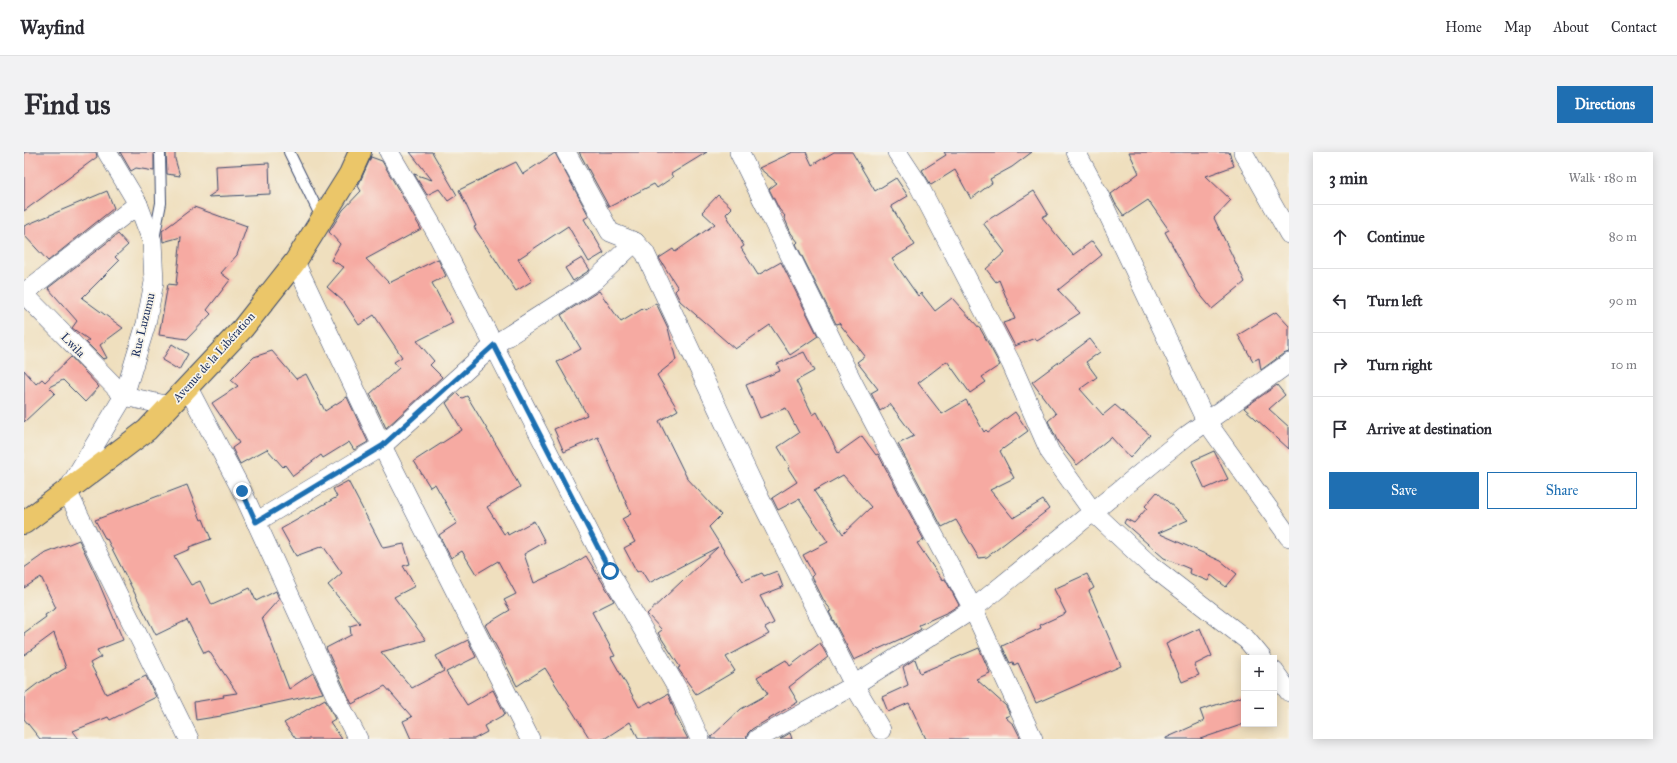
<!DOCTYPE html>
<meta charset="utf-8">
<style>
:root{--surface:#fff;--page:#f2f2f3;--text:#2b2b33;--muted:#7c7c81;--line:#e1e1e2;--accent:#1f6fb2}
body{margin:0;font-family:"IM FELL Great Primer",serif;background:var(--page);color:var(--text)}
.controls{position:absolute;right:12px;bottom:12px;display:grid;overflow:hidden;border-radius:0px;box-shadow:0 2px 10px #0003}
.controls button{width:36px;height:36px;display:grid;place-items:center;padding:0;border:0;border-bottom:1px solid var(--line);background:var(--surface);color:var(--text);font:20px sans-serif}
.stop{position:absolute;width:12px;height:12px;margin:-9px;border:3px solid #1f6fb2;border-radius:50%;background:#fff}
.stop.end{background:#1f6fb2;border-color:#fff;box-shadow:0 1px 4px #0008}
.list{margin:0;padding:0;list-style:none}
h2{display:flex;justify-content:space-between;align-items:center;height:52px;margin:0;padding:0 16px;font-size:17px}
h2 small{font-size:13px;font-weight:400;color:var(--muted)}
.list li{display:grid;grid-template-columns:26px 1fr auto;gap:12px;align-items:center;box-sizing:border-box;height:64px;padding:0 16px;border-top:1px solid var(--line)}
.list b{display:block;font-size:15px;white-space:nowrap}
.list em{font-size:13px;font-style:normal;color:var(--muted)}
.actions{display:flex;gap:8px;padding:12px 16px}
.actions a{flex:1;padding:9px 0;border:1px solid var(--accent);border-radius:0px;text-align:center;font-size:14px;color:var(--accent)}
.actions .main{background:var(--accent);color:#fff}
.icon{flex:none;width:22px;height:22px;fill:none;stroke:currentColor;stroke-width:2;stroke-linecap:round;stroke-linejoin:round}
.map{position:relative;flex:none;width:1265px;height:587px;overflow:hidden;border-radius:0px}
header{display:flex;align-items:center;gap:24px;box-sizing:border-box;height:56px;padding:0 20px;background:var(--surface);border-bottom:1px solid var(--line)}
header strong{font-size:19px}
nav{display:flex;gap:22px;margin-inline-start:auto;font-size:14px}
.intro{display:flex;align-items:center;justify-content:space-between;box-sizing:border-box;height:96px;padding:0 24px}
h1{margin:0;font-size:28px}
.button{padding:10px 18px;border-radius:0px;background:var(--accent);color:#fff;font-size:14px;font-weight:700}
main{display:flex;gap:24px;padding:0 24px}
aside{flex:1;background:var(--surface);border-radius:0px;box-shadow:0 2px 10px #0003}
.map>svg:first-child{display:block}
</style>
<header>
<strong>Wayfind</strong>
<nav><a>Home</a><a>Map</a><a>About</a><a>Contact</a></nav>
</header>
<div class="intro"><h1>Find us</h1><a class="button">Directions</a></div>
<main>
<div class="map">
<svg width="1265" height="587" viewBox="0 0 1265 587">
<rect width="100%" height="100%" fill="#f7f3e8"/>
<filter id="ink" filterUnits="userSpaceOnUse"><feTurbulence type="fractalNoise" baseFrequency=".025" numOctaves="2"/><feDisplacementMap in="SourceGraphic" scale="8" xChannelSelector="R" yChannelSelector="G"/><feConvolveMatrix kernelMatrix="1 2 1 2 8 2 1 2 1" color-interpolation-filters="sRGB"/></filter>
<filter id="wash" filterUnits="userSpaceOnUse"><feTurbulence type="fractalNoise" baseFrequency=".012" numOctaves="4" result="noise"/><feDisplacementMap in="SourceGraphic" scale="16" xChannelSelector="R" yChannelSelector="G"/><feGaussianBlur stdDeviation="0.9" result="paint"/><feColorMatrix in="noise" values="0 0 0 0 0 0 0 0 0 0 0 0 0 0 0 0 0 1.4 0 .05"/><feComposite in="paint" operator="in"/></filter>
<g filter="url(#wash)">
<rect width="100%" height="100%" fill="#efdfbe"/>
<g id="blocks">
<!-- building -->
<g fill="#f6aaa2" fill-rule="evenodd">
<polygon points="0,0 72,0 73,5 0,59"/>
<polygon points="96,0 130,0 130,19 112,16 107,19"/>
<polygon points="142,0 151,0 151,7 156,24 143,22"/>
<polygon points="386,0 408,0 433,43 424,49 415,37 403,43 390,22 408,28"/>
<polygon points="555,0 683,0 647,22 649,25 633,36 630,32 585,55"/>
<polygon points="769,0 782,0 788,13 810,0 828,0 851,39 872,26 884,44 867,54 891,93 868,107 894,144 897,141 911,159 928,146 957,178 976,213 958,225 962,230 946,241 923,209 894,231 918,262 942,248 960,280 962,278 964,280 991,260 1004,279 976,299 990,326 966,338 989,366 1019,348 1025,357 963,405 955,406 932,368 918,375 874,292 890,284 866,252 856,259 847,241 854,237 833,210 841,204 815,171 812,172 772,92 774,90 767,81 760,65 761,64 755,57 745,37 753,31 735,16"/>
<polygon points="920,0 1008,0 988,15 966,27 968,31 947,47 931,18 907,33 898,18 922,3"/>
<polygon points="1105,0 1205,0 1210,14 1182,24 1207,48 1190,66 1221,130 1188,157 1174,140 1141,80 1145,78 1124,48 1100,64 1091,51 1087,42 1115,21"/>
<polygon points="531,1 565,64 560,67 580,101 565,110 544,74 494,107 508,129 492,139 450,75 452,74 435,38 492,10 499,22"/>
<polygon points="347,5 358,9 397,77 342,107 365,131 414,107 422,124 408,131 429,171 393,189 410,209 406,213 418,225 362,276 346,242 375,216 370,210 378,205 350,163 335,173 320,150 303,135 320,115 307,108 316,92 305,80 319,58 337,39 334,34"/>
<polygon points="245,11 246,42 184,45 193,39 192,14"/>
<polygon points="83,39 90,56 24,109 0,83 0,74"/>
<polygon points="1010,39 1024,62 1018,65 1049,103 1068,89 1078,103 1034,138 1056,161 1013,189 1011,186 991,194 979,171 991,167 975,128 972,130 962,117 981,100 959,71"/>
<polygon points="694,43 708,56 702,62 720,94 717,96 734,123 757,110 794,184 766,203 746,173 711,197 656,149 651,139 654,136 635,106 649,97 651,100 691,72 678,60"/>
<polygon points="170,55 223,74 213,103 197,121 206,128 183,158 187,162 163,187 135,183 144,132 152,133 157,85 139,90 138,79"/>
<polygon points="94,82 104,93 91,105 95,109 58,146 99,176 76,193 83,206 79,207 62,190 65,188 48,176 53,169 24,136"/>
<polygon points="558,106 566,118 549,129 541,116"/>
<polygon points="575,139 597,170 620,156 621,158 632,151 644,176 652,208 633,223 654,258 635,269 663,326 697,363 685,375 719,429 738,421 740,424 753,419 759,435 736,444 750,471 741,476 745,482 702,505 711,519 672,542 655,518 654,516 656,515 634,481 638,478 623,462 694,395 625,431 617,418 613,420 600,396 611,390 598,367 607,362 574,285 540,300 530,277 563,263 533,210 557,197 537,163"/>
<polygon points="1252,160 1265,174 1265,200 1259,202 1237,218 1235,206 1229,209 1214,183"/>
<polygon points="1066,187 1076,200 1062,210 1073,225 1056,237 1079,263 1091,253 1126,283 1106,306 1087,285 1053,313 1034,290 1024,269 1032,262 1008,230"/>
<polygon points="148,192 164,202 155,218 138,208"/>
<polygon points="248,199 272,227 282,222 301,259 323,245 344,290 330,298 325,290 299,306 297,303 269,324 261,313 259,315 243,297 216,312 208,296 215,291 188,251 214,234 207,228 230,205"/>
<path d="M780,200l10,19 -18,10 17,34 4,-3 21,41 24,-17 14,19 2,-1 46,86 -7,3 25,37 3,-1 14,26 -11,7 -29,13 2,4 -3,2 -64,29 -25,-48 3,-1 -8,-10 -12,-24 2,-2 -11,-20 25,-13 -29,-43 -21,11 -6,-12 25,-16 -9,-14 2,-1 -12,-20 21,-14 -13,-25 -26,10 -14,-33 34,-14 -3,-7zM819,323l28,32 -28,27 -29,-43z"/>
<polygon points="47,205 75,235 61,250 39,228 25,235 31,241 0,270 0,218 12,232 18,227 21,230"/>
<polygon points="1253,233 1261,243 1245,257 1265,275 1265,297 1220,256"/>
<polygon points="433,241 438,246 443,244 476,299 496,335 463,355 480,382 483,380 484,383 510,369 521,390 500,402 510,431 543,416 562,404 590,449 568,460 591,504 587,505 615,555 627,549 628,551 644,542 652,562 651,562 664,587 615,587 606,570 580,587 566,587 521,516 493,534 461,473 486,458 480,448 492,442 474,409 452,422 438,399 427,406 415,383 433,371 411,332 406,335 390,309 438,278 422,251"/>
<polygon points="1190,299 1204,327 1181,337 1168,309"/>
<polygon points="324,329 359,396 380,392 386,412 379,414 391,434 370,445 402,488 357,500 388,536 420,519 412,504 444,488 452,505 422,520 443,553 469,538 481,562 460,574 463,580 450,587 387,587 379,569 388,565 361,534 328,552 326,548 302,496 327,483 326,474 336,471 304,433 318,421 299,394 272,404 257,377 313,345 309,337"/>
<polygon points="163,333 177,368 179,367 187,387 165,395 166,397 150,404 167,433 176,429 188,453 226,436 232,449 252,439 255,447 238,466 265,537 289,521 299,541 197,563 197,564 172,568 170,550 200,545 199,543 213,541 185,499 180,501 163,468 132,483 83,387 82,388 71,368"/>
<polygon points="1133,340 1164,368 1134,381 1197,409 1213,422 1202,435 1187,423 1184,429 1165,421 1166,417 1140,406 1100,371 1102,367 1110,371 1123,356 1121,354"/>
<polygon points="55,388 72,424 99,488 73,498 77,505 66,511 82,542 122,524 132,545 86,568 84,565 49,579 55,587 16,587 0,567 0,542 13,532 42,516 30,481 0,503 0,481 22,465 21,463 32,456 17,425 0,436 0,416 20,402"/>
<polygon points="1063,422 1070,436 1065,439 1097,514 1012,551 994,511 990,513 989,510 986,511 978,494 1017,476 1016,473 1042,461 1030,437"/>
<polygon points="1176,476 1188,504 1170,513 1175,523 1158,530 1142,492"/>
<polygon points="796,491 804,505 765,535 774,550 728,577 724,581 722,587 687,587 687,585 717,557 744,542 733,525 762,508 766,514"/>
<polygon points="955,496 966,521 952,527 982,554 986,563 981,565 990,573 997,587 902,587 885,551 864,560 858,545 884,533 879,515 891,507 896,521"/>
<polygon points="1220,544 1220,572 1176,587 1142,587 1142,586 1180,569 1176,558"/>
<polygon points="301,547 311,567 306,570 318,587 272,587 260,571"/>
<polygon points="766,581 768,587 756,587"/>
</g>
</g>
</g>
<g filter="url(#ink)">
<use href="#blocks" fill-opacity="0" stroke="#3b496c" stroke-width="1"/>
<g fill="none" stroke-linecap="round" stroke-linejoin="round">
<!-- service casing -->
<g stroke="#3b496c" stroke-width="12">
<g id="service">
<polyline points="265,0 298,67"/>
<polyline points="130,87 137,51 136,0"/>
</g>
</g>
<!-- minor casing -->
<g stroke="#3b496c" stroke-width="20">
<g id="minor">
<polyline points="83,0 114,52 128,89 130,130 122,172 100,244 43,339 165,587"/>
<polyline points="365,0 412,80 585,419 653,536 676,587"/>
<polyline points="542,0 586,80 611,90 621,101 736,347 830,533 857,578"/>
<polyline points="715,0 830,233 949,457 1009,587"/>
<polyline points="873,0 894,32 987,211 1026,300 1069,360 1126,413 1223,488 1238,506"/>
<polyline points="1052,0 1074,41 1182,269 1265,385"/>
<polyline points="1219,0 1265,82"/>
<polyline points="271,110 358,294 506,587"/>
<polyline points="0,141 114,52"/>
<polyline points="0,142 100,244 146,254"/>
<polyline points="164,236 218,339 316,553 334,587"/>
<polyline points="232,370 358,294 470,193 570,129 611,90"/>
<polyline points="1250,519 1265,540"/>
<polyline points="733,587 830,533 949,457 1165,282 1265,211"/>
</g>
</g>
<!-- trunk casing -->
<g stroke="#3b496c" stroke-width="24">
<polyline id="trunk" points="0,371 123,278 219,176 271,110 326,22 336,0"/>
</g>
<!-- service -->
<use href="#service" stroke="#fff" stroke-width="10"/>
<!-- minor -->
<use href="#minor" stroke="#fff" stroke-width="19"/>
<!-- trunk -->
<use href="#trunk" stroke="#ebc669" stroke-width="22"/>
</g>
</g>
<g fill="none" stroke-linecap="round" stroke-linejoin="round" filter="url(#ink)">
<!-- route -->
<polyline stroke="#1f6fb2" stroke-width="5" points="218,339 232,370 358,294 470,193 586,419"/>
</g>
<g text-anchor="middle" stroke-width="3.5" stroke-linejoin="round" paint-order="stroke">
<!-- street labels -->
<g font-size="12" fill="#1b2f5e" stroke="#f7f3e8">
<text transform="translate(119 173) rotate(-76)" y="4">Rue Luzumu</text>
<text transform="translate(49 193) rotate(46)" y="4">Lwila</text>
<text transform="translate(190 205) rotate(-48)" y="4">Avenue de la Libération</text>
</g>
</g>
</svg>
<div class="controls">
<button>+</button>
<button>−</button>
</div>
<div class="stop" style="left:586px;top:419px"></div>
<div class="stop end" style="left:218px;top:339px"></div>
</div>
<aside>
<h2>3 min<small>Walk · 180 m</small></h2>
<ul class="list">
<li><svg class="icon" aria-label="ahead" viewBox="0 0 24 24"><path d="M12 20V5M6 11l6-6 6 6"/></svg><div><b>Continue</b></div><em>80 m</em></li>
<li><svg class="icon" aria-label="left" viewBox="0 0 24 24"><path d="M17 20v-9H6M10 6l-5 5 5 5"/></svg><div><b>Turn left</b></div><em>90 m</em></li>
<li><svg class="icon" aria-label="right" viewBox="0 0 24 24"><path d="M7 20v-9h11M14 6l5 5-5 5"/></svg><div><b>Turn right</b></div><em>10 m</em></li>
<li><svg class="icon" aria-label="arrive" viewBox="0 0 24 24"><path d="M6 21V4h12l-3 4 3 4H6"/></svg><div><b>Arrive at destination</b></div></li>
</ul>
<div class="actions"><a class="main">Save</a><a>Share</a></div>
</aside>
</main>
